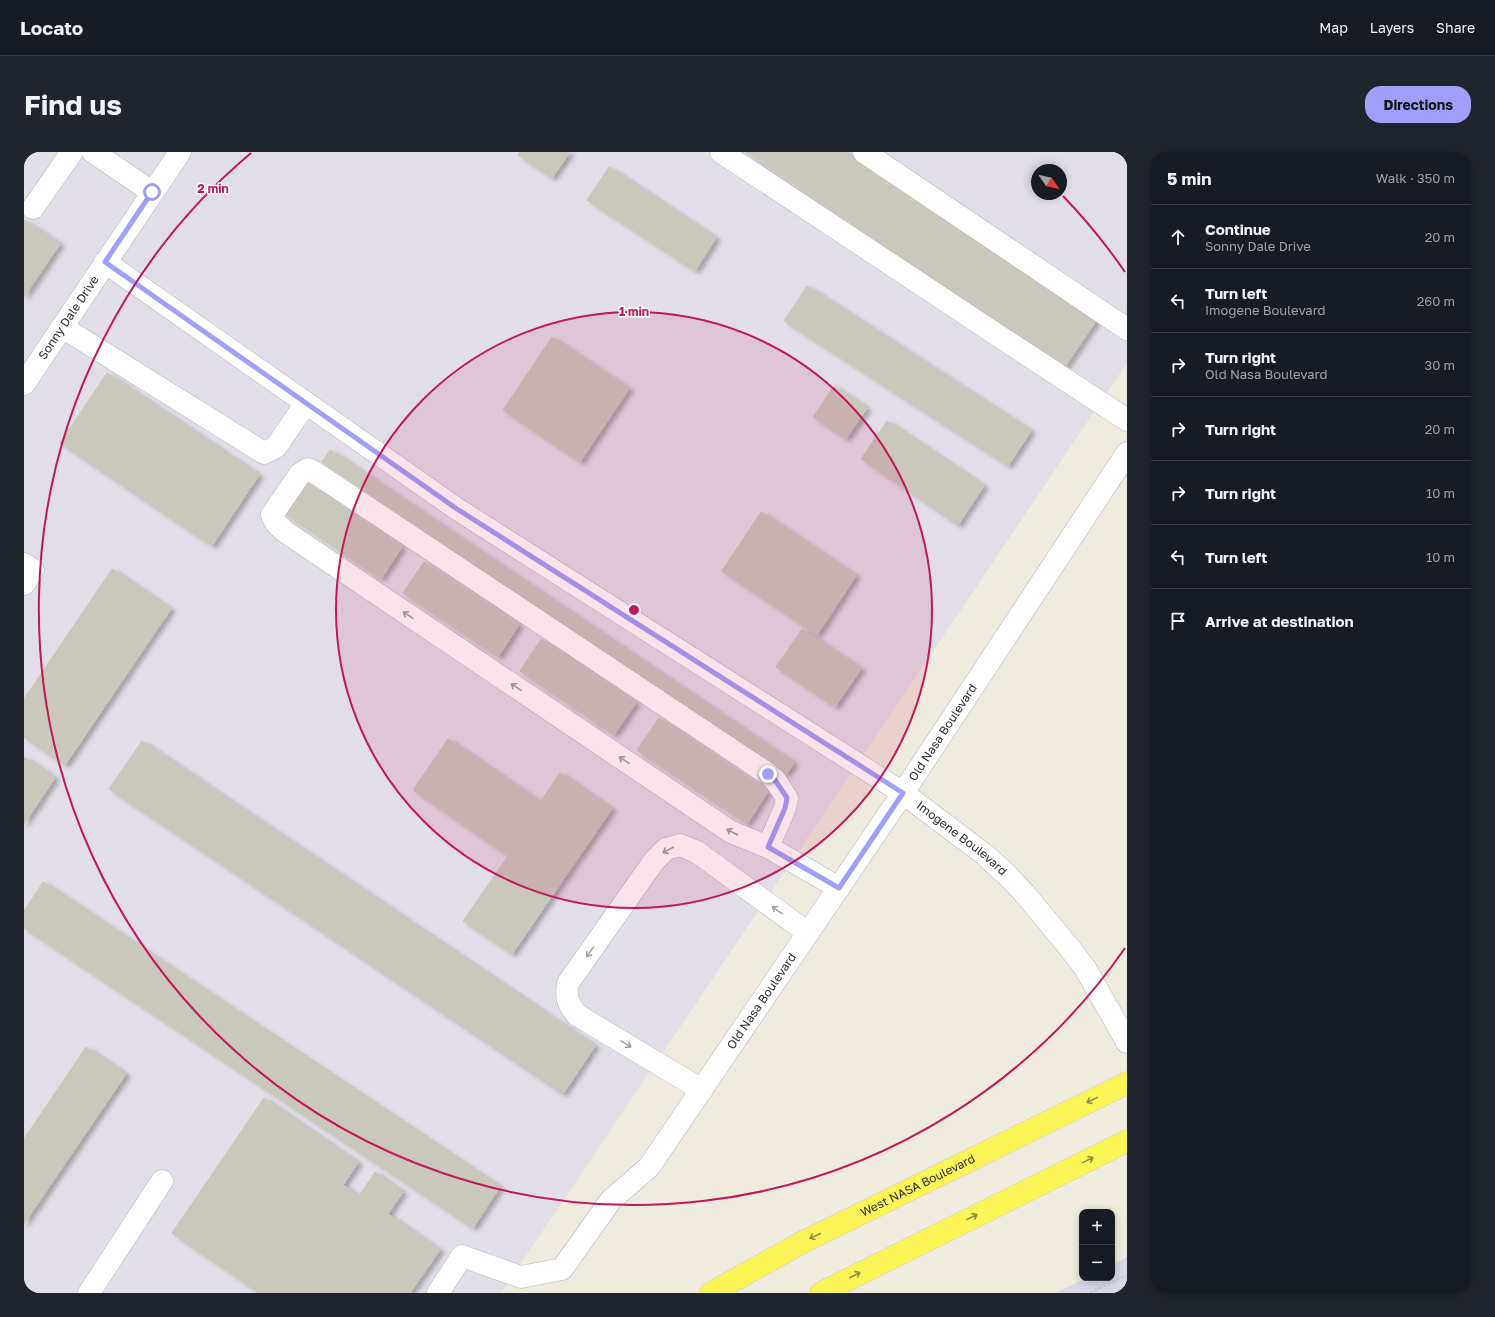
<!DOCTYPE html>
<meta charset="utf-8">
<style>
:root{--surface:#171b24;--page:#20242c;--text:#f1f3f6;--muted:#9ea1a6;--line:#363941;--accent:#a0a0fa}
body{margin:0;font-family:"Golos Text",sans-serif;background:var(--page);color:var(--text)}
.controls{position:absolute;right:12px;bottom:12px;display:grid;overflow:hidden;border-radius:8px;box-shadow:0 2px 10px #0003}
.controls button{width:36px;height:36px;display:grid;place-items:center;padding:0;border:0;border-bottom:1px solid var(--line);background:var(--surface);color:var(--text);font:20px sans-serif}
.compass{position:absolute;left:1007px;top:12px;width:36px;height:36px;border-radius:50%;background:var(--surface);box-shadow:0 2px 10px #0003;rotate:124deg}
.stop{position:absolute;width:12px;height:12px;margin:-9px;border:3px solid #a0a0fa;border-radius:50%;background:#fff}
.stop.end{background:#a0a0fa;border-color:#fff;box-shadow:0 1px 4px #0008}
.list{margin:0;padding:0;list-style:none}
h2{display:flex;justify-content:space-between;align-items:center;height:52px;margin:0;padding:0 16px;font-size:17px}
h2 small{font-size:13px;font-weight:400;color:var(--muted)}
.list li{display:grid;grid-template-columns:26px 1fr auto;gap:12px;align-items:center;box-sizing:border-box;height:64px;padding:0 16px;border-top:1px solid var(--line)}
.list b{display:block;font-size:15px;white-space:nowrap}
.list p{margin:0;font-size:13px;white-space:nowrap;color:var(--muted)}
.list em{font-size:13px;font-style:normal;color:var(--muted)}
.icon{flex:none;width:22px;height:22px;fill:none;stroke:currentColor;stroke-width:2;stroke-linecap:round;stroke-linejoin:round}
.map{position:relative;flex:none;width:1103px;height:1141px;overflow:hidden;border-radius:16px}
header{display:flex;align-items:center;gap:24px;box-sizing:border-box;height:56px;padding:0 20px;background:var(--surface);border-bottom:1px solid var(--line)}
header strong{font-size:19px}
nav{display:flex;gap:22px;margin-inline-start:auto;font-size:14px}
.intro{display:flex;align-items:center;justify-content:space-between;box-sizing:border-box;height:96px;padding:0 24px}
h1{margin:0;font-size:28px}
.button{padding:10px 18px;border-radius:16px;background:var(--accent);color:#111;font-size:14px;font-weight:700}
main{display:flex;gap:24px;padding:0 24px}
aside{flex:1;background:var(--surface);border-radius:16px;box-shadow:0 2px 10px #0003}
.map>svg:first-child{display:block}
</style>
<header>
<strong>Locato</strong>
<nav><a>Map</a><a>Layers</a><a>Share</a></nav>
</header>
<div class="intro"><h1>Find us</h1><a class="button">Directions</a></div>
<main>
<div class="map">
<svg width="1103" height="1141" viewBox="0 0 1103 1141">
<defs>
<filter id="shadow"><feDropShadow dx="4.5" dy="2.5" stdDeviation="2" flood-color="#0004"/></filter>
</defs>
<rect width="100%" height="100%" fill="#efebde"/>
<!-- industrial -->
<path fill="#e2dee7" fill-rule="evenodd" d="M0,0h1103v211l-626,930h-477zM1013,18h24v24h-24z"/>
<!-- airport -->
<polygon fill="#d9d9e7" points="1103,1105 1103,1141 1031,1141 1062,1126 1088,1126 1088,1113"/>
<!-- building -->
<g fill="#cac7bd" stroke="#cac7b7" filter="url(#shadow)">
<polygon points="496,0 546,0 528,26 494,3"/>
<polygon points="721,0 821,0 1072,169 1041,215"/>
<polygon points="585,15 692,86 671,119 563,48"/>
<polygon points="0,68 36,92 0,145"/>
<polygon points="783,134 1007,279 984,314 760,169"/>
<polygon points="528,185 605,237 556,310 479,258"/>
<polygon points="83,221 235,323 188,394 36,291"/>
<polygon points="810,234 843,256 822,287 789,265"/>
<polygon points="863,269 960,334 934,373 837,307"/>
<polygon points="306,298 770,611 762,623 298,310"/>
<polygon points="282,330 378,395 357,427 261,362"/>
<polygon points="737,360 832,424 793,483 698,419"/>
<polygon points="400,410 495,473 474,505 379,441"/>
<polygon points="88,417 147,457 41,613 0,585 0,547"/>
<polygon points="778,477 837,517 811,555 752,515"/>
<polygon points="517,487 612,551 590,583 496,519"/>
<polygon points="635,566 744,640 723,672 613,598"/>
<polygon points="424,587 516,650 536,621 588,657 488,802 439,769 484,704 389,638"/>
<polygon points="118,589 571,894 539,942 85,637"/>
<polygon points="0,605 31,626 0,672"/>
<polygon points="19,730 476,1035 449,1076 0,776 0,759"/>
<polygon points="62,895 102,922 0,1072 0,987"/>
<polygon points="240,946 334,1011 319,1033 335,1044 351,1020 379,1040 364,1062 416,1098 386,1141 235,1141 148,1081"/>
</g>
<g fill="none" stroke-linecap="round" stroke-linejoin="round">
<!-- minor casing -->
<g stroke="#b2b2c1" stroke-width="23">
<g id="minor">
<polyline points="69,0 128,40"/>
<polyline points="697,0 990,194 1103,268"/>
<polyline points="840,0 1103,177"/>
<polyline points="9,56 48,0"/>
<path id="s1" d="M81,110l352,247 446,284 81,61 22,20 18,19 44,53 17,22 42,74"/>
<polyline points="38,175 240,301 252,295 282,251"/>
<path id="s2" d="M0,232l156,-232"/>
<polyline points="0,412 9,418 0,432"/>
<polyline points="744,695 761,656 763,646 751,628 744,622 290,320 284,317 276,322 248,363 252,371 260,379 707,680 744,695 815,736"/>
<path d="M678,938l-125,-75c-10,-13 -11,-16 -9,-32l86,-122 12,-12 14,-4 17,7 111,81"/>
<polyline points="65,1141 138,1029"/>
<path id="s3" d="M414,1141l24,-37 59,21 41,-8 49,-69 38,-33 254,-374 224,-340"/>
</g>
</g>
<!-- major casing -->
<g stroke="#ccc" stroke-width="23">
<g id="major">
<path id="s4" d="M687,1141l90,-50 326,-160"/>
<polyline points="797,1141 1103,989"/>
</g>
</g>
<!-- path -->
<polyline stroke="#ccc" stroke-width="2.5" stroke-dasharray="3 2" stroke-linecap="butt" points="1066,1141 1103,1123"/>
<!-- minor -->
<use href="#minor" stroke="#fff" stroke-width="22"/>
<!-- major -->
<use href="#major" stroke="#fbf456" stroke-width="22"/>
</g>
<!-- one-way arrows -->
<defs><path id="oneway-shaft" d="M-6 0H5M1.5-3L5.5 0L1.5 3" fill="none" stroke-width="1.6" stroke-linecap="round" stroke-linejoin="round"/></defs>
<g stroke="#a0a0a0">
<use href="#oneway-shaft" transform="translate(384 463) rotate(-146)"/>
<use href="#oneway-shaft" transform="translate(492 535) rotate(-146)"/>
<use href="#oneway-shaft" transform="translate(600 608) rotate(-146)"/>
<use href="#oneway-shaft" transform="translate(708 680) rotate(-153)"/>
<use href="#oneway-shaft" transform="translate(644 698) rotate(152)"/>
<use href="#oneway-shaft" transform="translate(753 758) rotate(-144)"/>
<use href="#oneway-shaft" transform="translate(566 800) rotate(125)"/>
<use href="#oneway-shaft" transform="translate(602 892) rotate(31)"/>
</g>
<g stroke="#949041">
<use href="#oneway-shaft" transform="translate(1068 948) rotate(154)"/>
<use href="#oneway-shaft" transform="translate(1064 1008) rotate(-26)"/>
<use href="#oneway-shaft" transform="translate(948 1065) rotate(-26)"/>
<use href="#oneway-shaft" transform="translate(791 1084) rotate(155)"/>
<use href="#oneway-shaft" transform="translate(831 1123) rotate(-27)"/>
</g>
<g fill="none" stroke-linecap="round" stroke-linejoin="round">
<!-- route -->
<polyline stroke="#a0a0fa" stroke-width="5" points="128,40 81,110 433,357 879,641 815,736 744,695 761,656 763,646 751,628 744,622"/>
</g>
<!-- distance rings -->
<circle cx="610" cy="458" r="298" fill="#c2185b" fill-opacity=".12"/>
<g fill="none" stroke="#c2185b" stroke-width="2">
<circle cx="610" cy="458" r="298"/>
<path d="M1101 796A596 596 0 1 1 227 1M1039 44A596 596 0 0 1 1101 120"/>
</g>
<g text-anchor="middle" stroke-width="3" stroke-linejoin="round" paint-order="stroke">
<!-- street labels -->
<g font-size="12" fill="#2c2c2c" stroke="#fff">
<text dy="4" stroke="none"><textPath href="#s2" startOffset="80">Sonny Dale Drive</textPath></text>
<text dy="4" stroke="none"><textPath href="#s3" startOffset="808">Old Nasa Boulevard</textPath></text>
<text dy="4" stroke="none"><textPath href="#s1" startOffset="1033">Imogene Boulevard</textPath></text>
<text dy="4" stroke="none"><textPath href="#s3" startOffset="484">Old Nasa Boulevard</textPath></text>
<text dy="4" stroke="none"><textPath href="#s4" startOffset="233">West NASA Boulevard</textPath></text>
</g>
</g>
<circle cx="610" cy="458" r="6" fill="#c2185b" stroke="#fff" stroke-width="2"/>
<g font-size="12" text-anchor="middle" font-weight="bold" fill="#c2185b" stroke="#fff" stroke-width="3" stroke-linejoin="round" paint-order="stroke">
<text x="189" y="41">2 min</text>
<text x="610" y="164">1 min</text>
</g>
</svg>
<div class="controls">
<button>+</button>
<button>−</button>
</div>
<svg class="compass" viewBox="-18 -18 36 36"><path d="M0-13l5 13h-10z" fill="#e53935"/><path d="M0 13l5-13h-10z" fill="#9ea1a6"/></svg>
<div class="stop" style="left:128px;top:40px"></div>
<div class="stop end" style="left:744px;top:622px"></div>
</div>
<aside>
<h2>5 min<small>Walk · 350 m</small></h2>
<ul class="list">
<li><svg class="icon" aria-label="ahead" viewBox="0 0 24 24"><path d="M12 20V5M6 11l6-6 6 6"/></svg><div><b>Continue</b><p>Sonny Dale Drive</p></div><em>20 m</em></li>
<li><svg class="icon" aria-label="left" viewBox="0 0 24 24"><path d="M17 20v-9H6M10 6l-5 5 5 5"/></svg><div><b>Turn left</b><p>Imogene Boulevard</p></div><em>260 m</em></li>
<li><svg class="icon" aria-label="right" viewBox="0 0 24 24"><path d="M7 20v-9h11M14 6l5 5-5 5"/></svg><div><b>Turn right</b><p>Old Nasa Boulevard</p></div><em>30 m</em></li>
<li><svg class="icon" aria-label="right" viewBox="0 0 24 24"><path d="M7 20v-9h11M14 6l5 5-5 5"/></svg><div><b>Turn right</b></div><em>20 m</em></li>
<li><svg class="icon" aria-label="right" viewBox="0 0 24 24"><path d="M7 20v-9h11M14 6l5 5-5 5"/></svg><div><b>Turn right</b></div><em>10 m</em></li>
<li><svg class="icon" aria-label="left" viewBox="0 0 24 24"><path d="M17 20v-9H6M10 6l-5 5 5 5"/></svg><div><b>Turn left</b></div><em>10 m</em></li>
<li><svg class="icon" aria-label="arrive" viewBox="0 0 24 24"><path d="M6 21V4h12l-3 4 3 4H6"/></svg><div><b>Arrive at destination</b></div></li>
</ul>
</aside>
</main>
